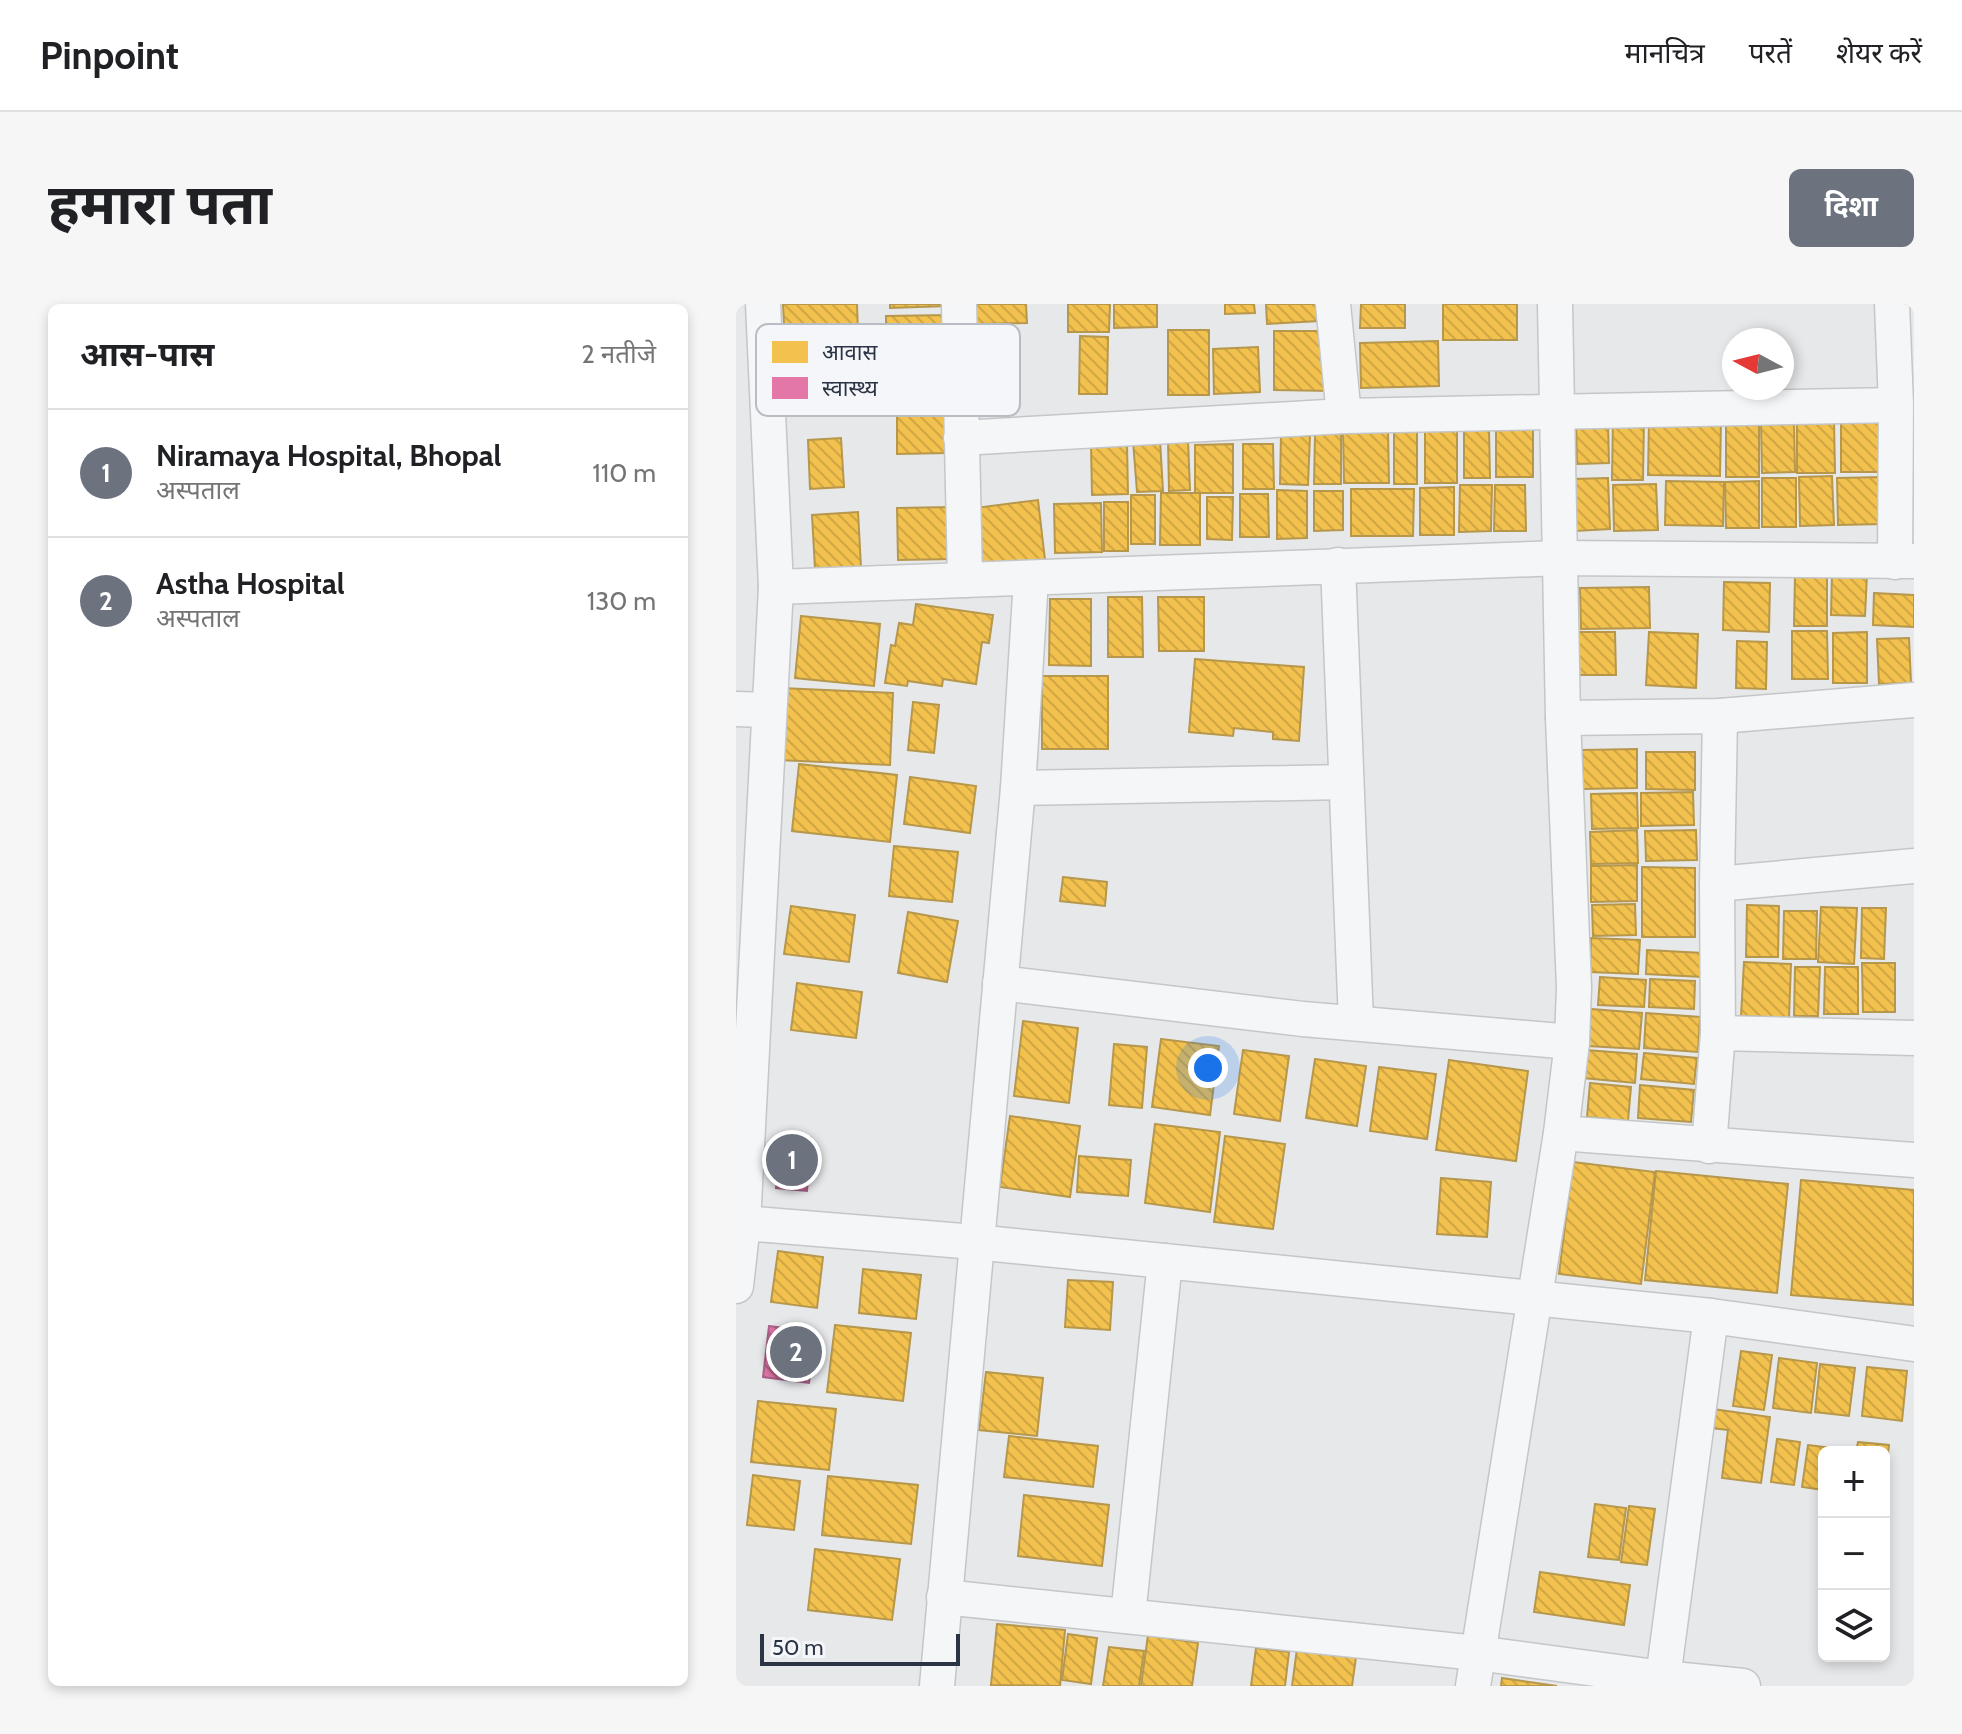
<!DOCTYPE html>
<html lang="hi">
<meta charset="utf-8">
<style>
:root{--surface:#fff;--page:#f6f6f6;--text:#202124;--muted:#757577;--line:#e0e0e0;--accent:#6c737f}
body{margin:0;font-family:Cabin,"Noto Sans Devanagari",sans-serif;background:var(--page);color:var(--text)}
.controls{position:absolute;right:24px;bottom:24px;display:grid;overflow:hidden;border-radius:12px;box-shadow:0 4px 12px #0003}
.controls button{width:72px;height:72px;display:grid;place-items:center;padding:0;border:0;border-bottom:2px solid var(--line);background:var(--surface);color:var(--text);font:40px sans-serif}
.compass{position:absolute;left:986px;top:24px;width:72px;height:72px;border-radius:50%;background:var(--surface);box-shadow:0 4px 12px #0003;rotate:277deg}
.scale{position:absolute;left:24px;bottom:20px;width:200px;box-sizing:border-box;padding-left:8px;border:4px solid #2b3445;border-top:0;font-size:22px;line-height:28px;white-space:nowrap;color:#2b3445;-webkit-text-stroke:6px #f4f6f9;paint-order:stroke}
.you{position:absolute;left:472px;top:764px;width:28px;height:28px;margin:-20px;border:6px solid #fff;border-radius:50%;background:#1a73e8;box-shadow:0 0 0 12px #1a73e833}
.badge{display:grid;place-items:center;width:52px;height:52px;border-radius:50%;background:var(--accent);color:#fff;font-size:26px;font-weight:700}
.pin{position:absolute;translate:-50% -50%;border:4px solid #fff;box-shadow:0 2px 8px #0006}
.list{margin:0;padding:0;list-style:none}
h2{display:flex;justify-content:space-between;align-items:center;height:104px;margin:0;padding:0 32px;font-size:34px}
h2 small{font-size:26px;font-weight:400;color:var(--muted)}
.list li{display:grid;grid-template-columns:52px 1fr auto;gap:24px;align-items:center;box-sizing:border-box;height:128px;padding:0 32px;border-top:2px solid var(--line)}
.list b{display:block;font-size:30px;white-space:nowrap}
.list p{margin:0;font-size:26px;white-space:nowrap;color:var(--muted)}
.list em{font-size:26px;font-style:normal;color:var(--muted)}
.icon{flex:none;width:44px;height:44px;fill:none;stroke:currentColor;stroke-width:2;stroke-linecap:round;stroke-linejoin:round}
.map{position:relative;flex:none;width:1178px;height:1382px;overflow:hidden;border-radius:12px}
header{display:flex;align-items:center;gap:48px;box-sizing:border-box;height:112px;padding:0 40px;background:var(--surface);border-bottom:2px solid var(--line)}
header strong{font-size:38px}
nav{display:flex;gap:44px;margin-inline-start:auto;font-size:28px}
.intro{display:flex;align-items:center;justify-content:space-between;box-sizing:border-box;height:192px;padding:0 48px}
h1{margin:0;font-size:56px}
.button{padding:20px 36px;border-radius:12px;background:var(--accent);color:#fff;font-size:28px;font-weight:700}
main{display:flex;gap:48px;padding:0 48px}
aside{flex:1;background:var(--surface);border-radius:12px;box-shadow:0 4px 12px #0003}
.map>svg:first-child{display:block}
</style>
<header>
<strong>Pinpoint</strong>
<nav><a>मानचित्र</a><a>परतें</a><a>शेयर करें</a></nav>
</header>
<div class="intro"><h1>हमारा पता</h1><a class="button">दिशा</a></div>
<main>
<aside>
<h2>आस-पास<small>2 नतीजे</small></h2>
<ul class="list">
<li><span class="badge">1</span><div><b>Niramaya Hospital, Bhopal</b><p>अस्पताल</p></div><em>110 m</em></li>
<li><span class="badge">2</span><div><b>Astha Hospital</b><p>अस्पताल</p></div><em>130 m</em></li>
</ul>
</aside>
<div class="map">
<svg width="1178" height="1382" viewBox="0 0 1178 1382">
<defs>
<pattern id="homes-back-hatch" width="6" height="6" patternUnits="userSpaceOnUse" patternTransform="scale(2)"><rect width="6" height="6" fill="#f2c14e"/><path d="M-1 5l2 2M0 0l6 6M5-1l2 2" fill="none" stroke="#d0a645"/></pattern>
<pattern id="health-back-hatch" width="6" height="6" patternUnits="userSpaceOnUse" patternTransform="scale(2)"><rect width="6" height="6" fill="#e377a8"/><path d="M-1 5l2 2M0 0l6 6M5-1l2 2" fill="none" stroke="#b8628b"/></pattern>
</defs>
<rect width="100%" height="100%" fill="#e6e8ea"/>
<!-- homes -->
<g fill="url(#homes-back-hatch)" stroke="#b6974b" stroke-width="2">
<polygon points="47,0 121,0 123,57 50,60"/>
<polygon points="154,0 211,0 211,2 154,4"/>
<polygon points="235,0 290,0 291,19 236,20"/>
<polygon points="332,0 374,0 373,28 332,28"/>
<polygon points="378,0 421,0 421,23 378,24"/>
<polygon points="489,0 518,0 519,9 489,10"/>
<polygon points="530,0 582,0 583,17 531,20"/>
<polygon points="625,0 669,0 669,24 624,24"/>
<rect x="707" y="0" width="74" height="36"/>
<polygon points="213,11 214,53 150,55 150,12"/>
<rect x="432" y="26" width="41" height="65"/>
<polygon points="538,27 596,27 596,87 538,86"/>
<polygon points="344,32 372,33 371,90 343,90"/>
<polygon points="702,37 703,82 625,84 624,39"/>
<polygon points="522,43 524,88 478,90 477,45"/>
<polygon points="211,111 212,149 161,150 161,112"/>
<rect x="1105" y="113" width="43" height="55"/>
<polygon points="877,114 908,115 907,176 876,176"/>
<polygon points="913,115 985,116 984,172 912,171"/>
<rect x="990" y="117" width="33" height="56"/>
<polygon points="1061,117 1098,117 1099,169 1061,169"/>
<polygon points="872,118 873,159 841,160 840,119"/>
<polygon points="1058,118 1059,168 1026,169 1025,119"/>
<rect x="658" y="120" width="23" height="60"/>
<rect x="689" y="123" width="32" height="56"/>
<polygon points="728,125 753,125 754,174 728,174"/>
<rect x="760" y="125" width="37" height="48"/>
<polygon points="607,126 652,126 653,179 608,179"/>
<polygon points="579,130 605,130 605,180 578,180"/>
<polygon points="545,131 574,132 572,181 544,180"/>
<polygon points="105,134 108,183 74,185 72,136"/>
<polygon points="424,136 427,187 401,188 397,137"/>
<polygon points="432,136 452,136 454,186 433,187"/>
<polygon points="391,140 392,190 356,191 355,141"/>
<polygon points="497,140 497,189 459,189 459,141"/>
<polygon points="507,140 537,140 538,185 507,185"/>
<polygon points="1096,172 1098,221 1064,222 1063,173"/>
<polygon points="1146,173 1147,220 1102,221 1101,174"/>
<polygon points="872,174 874,225 839,227 837,175"/>
<rect x="1026" y="174" width="34" height="49"/>
<polygon points="930,177 988,178 987,222 929,221"/>
<polygon points="1023,177 1023,224 990,224 989,178"/>
<polygon points="920,180 922,226 878,227 877,181"/>
<polygon points="724,181 756,181 755,227 723,228"/>
<polygon points="759,181 789,181 790,227 758,227"/>
<polygon points="718,183 718,231 684,231 684,184"/>
<polygon points="615,185 678,185 677,232 615,232"/>
<polygon points="541,186 571,187 571,234 541,235"/>
<polygon points="578,187 607,187 607,226 578,227"/>
<polygon points="425,189 464,189 464,241 424,241"/>
<polygon points="504,190 532,190 533,233 504,233"/>
<rect x="395" y="191" width="24" height="49"/>
<polygon points="471,193 497,193 496,236 471,235"/>
<polygon points="302,196 309,256 238,265 231,205"/>
<rect x="368" y="198" width="24" height="49"/>
<polygon points="365,199 366,248 319,249 318,200"/>
<polygon points="216,203 217,255 162,256 161,204"/>
<polygon points="122,208 125,263 79,265 76,211"/>
<polygon points="1096,269 1131,270 1129,312 1095,311"/>
<polygon points="1059,271 1091,271 1091,322 1058,322"/>
<polygon points="988,278 1034,279 1033,328 987,326"/>
<polygon points="913,283 914,324 845,325 844,284"/>
<polygon points="1138,289 1178,291 1178,323 1137,321"/>
<polygon points="372,293 406,293 407,353 372,353"/>
<polygon points="422,293 468,293 468,347 423,347"/>
<polygon points="314,295 355,295 355,362 313,361"/>
<polygon points="180,300 257,311 253,339 246,338 240,380 207,375 206,382 172,377 171,382 149,379 155,341 159,342 163,319 177,321"/>
<polygon points="65,312 144,320 138,382 59,374"/>
<polygon points="1056,327 1091,327 1092,375 1056,375"/>
<polygon points="839,328 879,328 880,371 840,371"/>
<polygon points="913,328 962,330 960,384 910,381"/>
<polygon points="1131,328 1131,379 1097,379 1097,329"/>
<polygon points="1173,334 1175,379 1143,380 1141,335"/>
<polygon points="1001,337 1031,338 1030,385 1000,384"/>
<polygon points="459,355 568,363 563,437 537,435 537,428 498,424 497,432 453,428"/>
<rect x="306" y="372" width="66" height="73"/>
<polygon points="45,384 157,389 154,461 42,456"/>
<polygon points="177,398 203,401 198,449 172,446"/>
<polygon points="901,445 901,484 847,485 846,446"/>
<polygon points="910,448 959,448 959,486 910,485"/>
<polygon points="63,460 161,471 154,538 56,527"/>
<polygon points="174,473 240,482 234,529 168,520"/>
<polygon points="957,488 958,521 905,522 905,489"/>
<polygon points="901,489 902,524 856,525 855,490"/>
<polygon points="901,526 902,559 855,560 854,528"/>
<polygon points="960,526 961,556 910,557 909,527"/>
<polygon points="158,542 222,548 216,598 153,592"/>
<polygon points="901,561 901,597 855,598 855,562"/>
<polygon points="906,563 959,564 959,633 906,633"/>
<polygon points="327,573 371,578 369,602 324,597"/>
<polygon points="899,600 900,631 857,632 856,601"/>
<polygon points="1011,601 1043,602 1042,653 1010,653"/>
<polygon points="55,602 119,611 113,658 48,650"/>
<polygon points="1085,603 1121,604 1118,660 1082,658"/>
<polygon points="1126,604 1150,604 1148,655 1125,654"/>
<polygon points="1048,607 1081,607 1080,655 1047,655"/>
<polygon points="172,608 222,617 211,678 162,669"/>
<polygon points="855,634 904,636 902,670 854,668"/>
<polygon points="911,646 967,649 966,673 910,670"/>
<polygon points="1008,658 1055,660 1053,714 1005,712"/>
<polygon points="1126,659 1159,659 1159,708 1127,708"/>
<polygon points="1059,663 1084,663 1082,712 1058,712"/>
<polygon points="1089,663 1122,663 1122,710 1088,710"/>
<polygon points="864,673 910,676 908,703 862,701"/>
<polygon points="914,675 959,677 958,705 913,703"/>
<polygon points="61,679 126,688 120,734 55,726"/>
<polygon points="855,705 906,709 903,745 852,742"/>
<polygon points="910,709 964,713 962,748 908,744"/>
<polygon points="287,717 342,724 333,799 278,792"/>
<polygon points="425,735 483,742 474,811 416,803"/>
<polygon points="378,740 411,743 406,804 373,801"/>
<polygon points="507,746 553,752 544,817 498,810"/>
<polygon points="850,746 901,750 899,779 847,774"/>
<polygon points="908,749 961,754 958,780 905,775"/>
<polygon points="579,755 630,762 621,822 570,814"/>
<polygon points="713,756 792,767 780,857 700,846"/>
<polygon points="643,763 700,770 691,835 634,827"/>
<polygon points="854,779 895,783 892,817 851,813"/>
<polygon points="904,781 958,786 955,818 902,814"/>
<polygon points="274,812 344,822 334,893 264,883"/>
<polygon points="419,820 484,828 474,908 409,899"/>
<polygon points="489,832 549,840 537,925 478,918"/>
<polygon points="343,852 395,856 392,892 341,888"/>
<polygon points="837,858 919,868 905,980 823,970"/>
<polygon points="920,867 1052,880 1041,989 909,976"/>
<polygon points="705,874 755,878 751,933 701,930"/>
<polygon points="1065,876 1178,886 1177,1001 1055,991"/>
<polygon points="42,947 87,953 81,1004 35,998"/>
<polygon points="127,965 185,971 180,1015 123,1009"/>
<polygon points="332,976 377,978 374,1026 329,1023"/>
<polygon points="99,1021 175,1029 167,1097 91,1088"/>
<polygon points="1005,1047 1036,1051 1028,1106 997,1102"/>
<polygon points="1043,1054 1081,1059 1075,1109 1037,1104"/>
<polygon points="1084,1060 1119,1064 1113,1112 1079,1108"/>
<polygon points="1131,1063 1171,1067 1166,1117 1126,1112"/>
<polygon points="250,1068 307,1074 301,1132 243,1126"/>
<polygon points="22,1097 100,1105 93,1166 15,1158"/>
<polygon points="977,1105 1034,1113 1025,1179 986,1174 992,1126 975,1124"/>
<polygon points="273,1132 362,1142 357,1183 268,1173"/>
<polygon points="1041,1135 1064,1138 1058,1181 1035,1178"/>
<polygon points="1122,1138 1153,1141 1148,1184 1148,1148 1120,1148"/>
<polygon points="1072,1141 1105,1145 1104,1148 1088,1148 1088,1186 1066,1183"/>
<polygon points="17,1171 64,1177 58,1226 11,1221"/>
<polygon points="92,1172 182,1181 175,1240 86,1231"/>
<polygon points="288,1191 373,1201 366,1262 282,1252"/>
<polygon points="859,1200 890,1204 883,1256 852,1253"/>
<polygon points="893,1202 919,1205 911,1261 885,1258"/>
<polygon points="79,1245 164,1255 156,1316 72,1306"/>
<polygon points="804,1268 894,1281 888,1321 798,1308"/>
<polygon points="261,1320 329,1326 324,1382 255,1381"/>
<polygon points="332,1330 361,1334 355,1380 326,1376"/>
<polygon points="412,1331 462,1339 456,1382 405,1382"/>
<polygon points="373,1343 408,1347 403,1382 367,1382"/>
<polygon points="520,1344 553,1348 549,1382 515,1382"/>
<polygon points="561,1345 620,1353 616,1382 556,1382"/>
<polygon points="766,1374 821,1382 765,1382"/>
</g>
<!-- health -->
<g fill="url(#health-back-hatch)" stroke="#ac638a" stroke-width="2">
<polygon points="45,831 75,834 71,887 40,884"/>
<polygon points="33,1022 80,1028 73,1079 27,1073"/>
</g>
<g fill="none" stroke-linecap="round" stroke-linejoin="round">
<!-- minor casing -->
<g stroke="#c4c6c8" stroke-width="37">
<g id="minor">
<polyline points="223,0 229,276"/>
<polyline points="597,0 608,112"/>
<polyline points="1156,0 1160,101 1159,258"/>
<polyline points="225,134 608,112 1160,101"/>
<polyline points="602,261 620,719"/>
<polyline points="40,283 825,254 1178,257"/>
<polyline points="0,405 32,406"/>
<polyline points="827,414 984,412 1178,396"/>
<polyline points="282,484 610,478"/>
<polyline points="981,580 1178,562"/>
<polyline points="264,679 567,715 836,738"/>
<polyline points="982,729 1178,734"/>
<polyline points="825,829 1178,856"/>
<polyline points="973,842 982,729 981,580 984,412"/>
<polyline points="7,919 239,938 975,1012 1178,1040"/>
<polyline points="0,982 7,919 40,283 27,0"/>
<polyline points="208,1293 741,1349 927,1374 1007,1382"/>
<polyline points="392,1312 429,957"/>
<polyline points="927,1374 975,1012"/>
<polyline points="201,1382 282,484 295,275"/>
<polyline points="737,1382 825,829 836,738 838,683 827,414 819,0"/>
</g>
</g>
<!-- minor -->
<use href="#minor" stroke="#f5f6f7" stroke-width="34"/>
</g>
<!-- legend -->
<rect x="20" y="20" width="264" height="92" rx="12" fill="#f4f6f9" stroke="#b8bcc3" stroke-width="2"/>
<rect x="36" y="37" width="36" height="22" fill="#f2c14e"/>
<rect x="36" y="73" width="36" height="22" fill="#e377a8"/>
<g font-size="22" fill="#2b3445">
<text x="86" y="56">आवास</text>
<text x="86" y="92">स्वास्थ्य</text>
</g>
</svg>
<div class="controls">
<button>+</button>
<button>−</button>
<button><svg class="icon" aria-label="layers" viewBox="0 0 24 24"><path d="M12 4l9 5-9 5-9-5zM3 14l9 5 9-5"/></svg></button>
</div>
<svg class="compass" viewBox="-18 -18 36 36"><path d="M0-13l5 13h-10z" fill="#e53935"/><path d="M0 13l5-13h-10z" fill="#757577"/></svg>
<div class="scale">50 m</div>
<div class="you"></div>
<div class="pin badge" style="left:56px;top:856px">1</div>
<div class="pin badge" style="left:60px;top:1048px">2</div>
</div>
</main>
